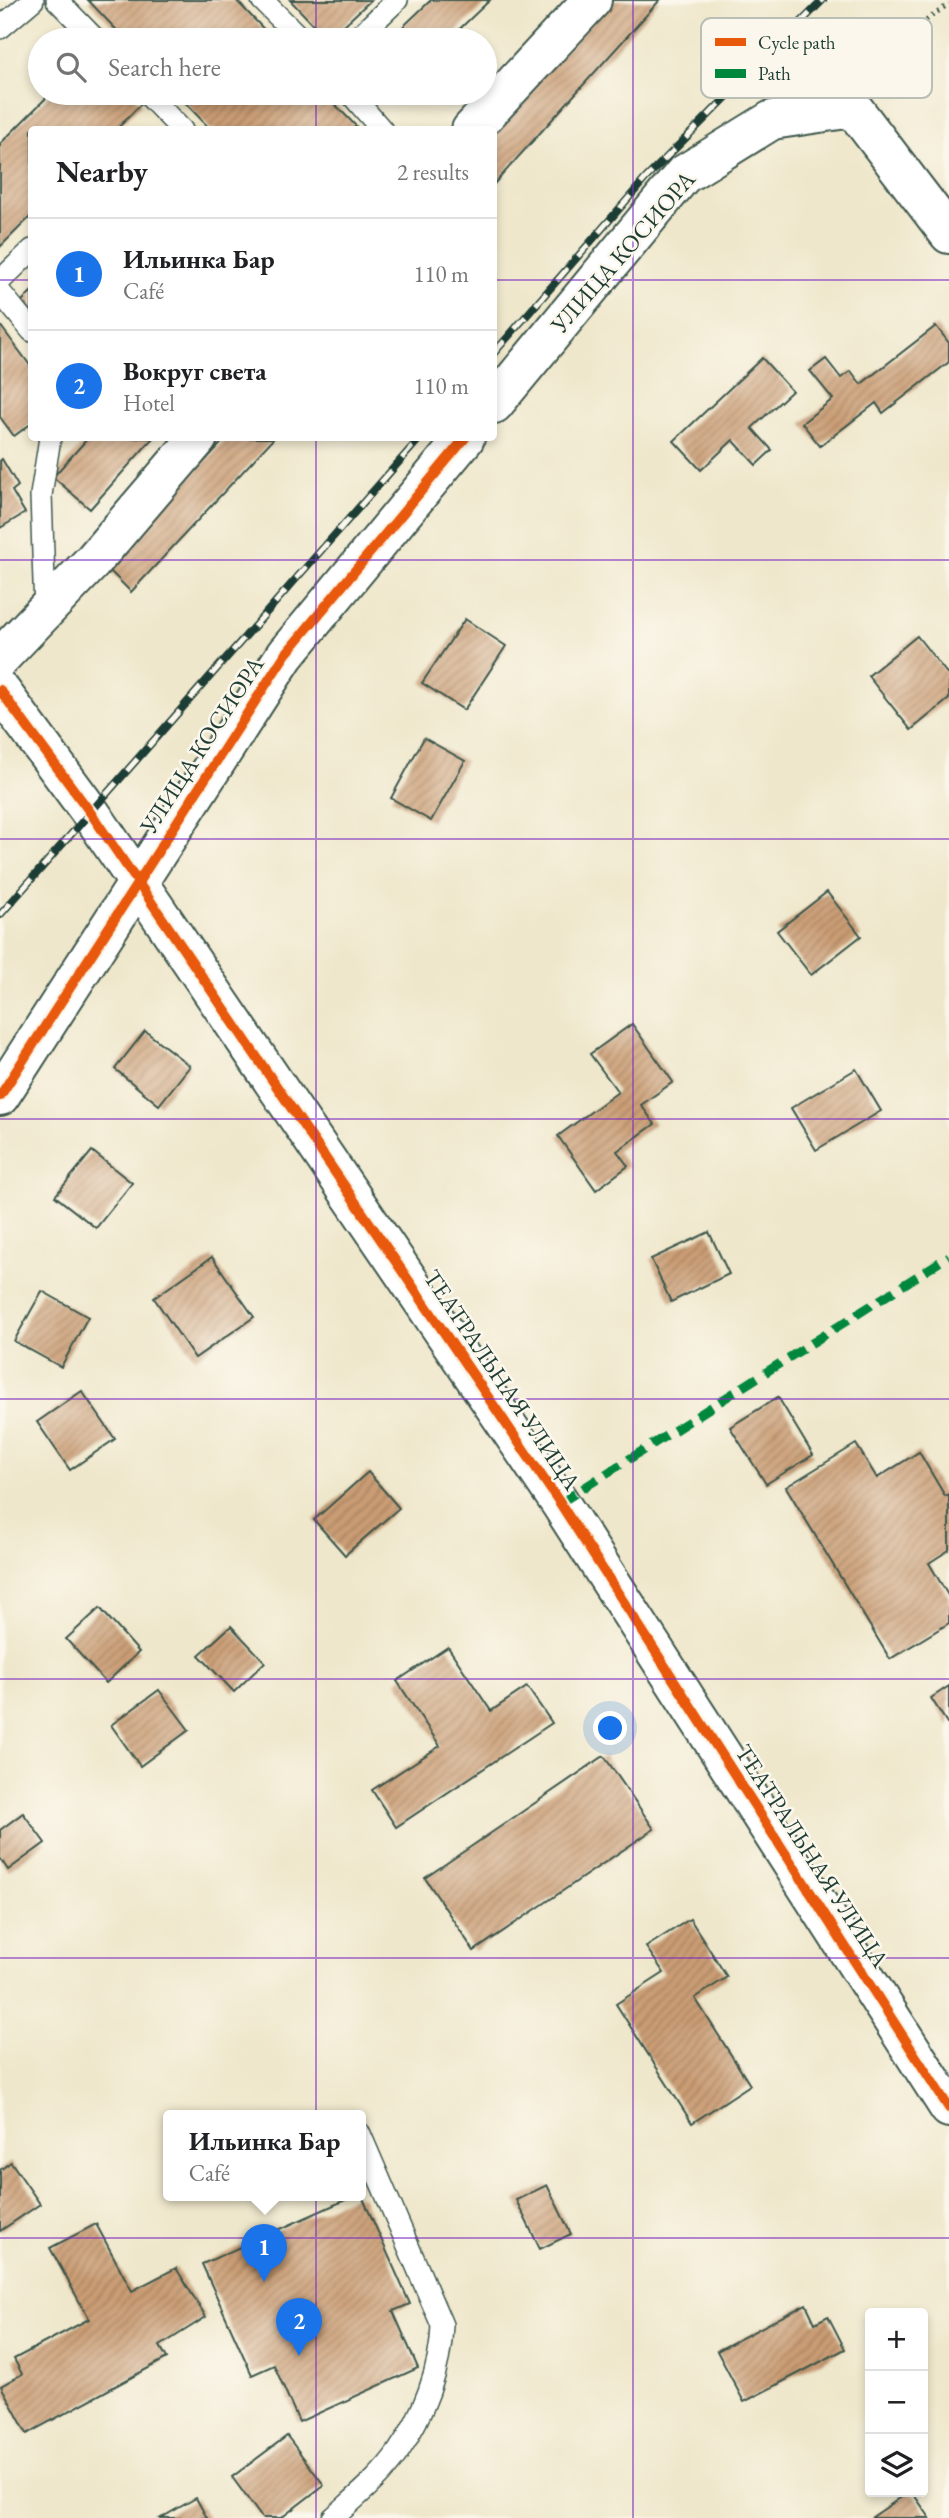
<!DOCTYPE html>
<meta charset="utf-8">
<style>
:root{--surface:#fff;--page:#f2f2f2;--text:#202124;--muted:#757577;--line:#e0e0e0;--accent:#1a73e8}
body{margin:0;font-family:"EB Garamond",serif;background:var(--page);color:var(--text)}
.controls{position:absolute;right:21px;bottom:21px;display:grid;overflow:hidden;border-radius:7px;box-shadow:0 4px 10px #0003}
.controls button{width:63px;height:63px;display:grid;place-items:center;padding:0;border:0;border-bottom:2px solid var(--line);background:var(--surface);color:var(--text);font:35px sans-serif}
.you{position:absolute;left:611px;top:1729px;width:24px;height:24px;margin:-18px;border:5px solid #fff;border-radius:50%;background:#1a73e8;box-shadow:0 0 0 10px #1a73e833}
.badge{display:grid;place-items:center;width:46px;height:46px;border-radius:50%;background:var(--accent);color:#fff;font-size:23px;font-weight:700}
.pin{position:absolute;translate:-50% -58px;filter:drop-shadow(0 2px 4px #0008)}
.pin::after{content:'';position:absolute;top:37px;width:24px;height:21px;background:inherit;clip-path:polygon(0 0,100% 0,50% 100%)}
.popup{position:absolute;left:163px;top:2110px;width:203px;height:91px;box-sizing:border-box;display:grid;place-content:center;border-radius:7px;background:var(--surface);filter:drop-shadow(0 2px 5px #0005);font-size:23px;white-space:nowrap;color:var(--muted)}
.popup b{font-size:26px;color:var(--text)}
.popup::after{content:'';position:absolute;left:50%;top:100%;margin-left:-14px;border:14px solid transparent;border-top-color:var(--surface)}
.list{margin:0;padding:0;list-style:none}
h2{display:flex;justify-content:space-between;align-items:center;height:91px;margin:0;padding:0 28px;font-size:30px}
h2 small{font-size:23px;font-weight:400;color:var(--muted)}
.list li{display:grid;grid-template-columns:46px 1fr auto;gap:21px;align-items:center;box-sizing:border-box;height:112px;padding:0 28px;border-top:2px solid var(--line)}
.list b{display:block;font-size:26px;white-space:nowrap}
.list p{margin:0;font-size:23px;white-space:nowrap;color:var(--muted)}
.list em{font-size:23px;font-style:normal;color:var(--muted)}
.icon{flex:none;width:38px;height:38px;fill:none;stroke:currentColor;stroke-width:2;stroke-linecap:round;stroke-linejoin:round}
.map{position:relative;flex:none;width:949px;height:2518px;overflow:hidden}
.search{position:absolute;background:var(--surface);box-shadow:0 4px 10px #0003;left:28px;top:28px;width:469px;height:77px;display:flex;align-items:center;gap:18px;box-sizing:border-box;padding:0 24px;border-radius:38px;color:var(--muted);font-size:26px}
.panel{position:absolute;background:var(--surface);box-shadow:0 4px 10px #0003;left:28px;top:126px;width:469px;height:315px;border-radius:7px}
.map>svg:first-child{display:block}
</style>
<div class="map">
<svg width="949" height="2518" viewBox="0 0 949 2518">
<defs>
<pattern id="building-hatch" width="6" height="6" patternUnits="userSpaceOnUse" patternTransform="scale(1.75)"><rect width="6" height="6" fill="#cb9d74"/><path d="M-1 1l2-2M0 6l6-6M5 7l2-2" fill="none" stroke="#a48160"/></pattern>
</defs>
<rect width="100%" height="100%" fill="#fbf7ec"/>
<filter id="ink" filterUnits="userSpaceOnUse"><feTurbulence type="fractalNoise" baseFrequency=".0143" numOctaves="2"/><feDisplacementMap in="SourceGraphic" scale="14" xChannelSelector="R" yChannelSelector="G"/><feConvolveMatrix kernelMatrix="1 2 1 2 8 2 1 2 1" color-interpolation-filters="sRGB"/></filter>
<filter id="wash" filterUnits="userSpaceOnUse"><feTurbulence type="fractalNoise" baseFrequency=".00686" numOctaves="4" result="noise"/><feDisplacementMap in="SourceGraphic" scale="28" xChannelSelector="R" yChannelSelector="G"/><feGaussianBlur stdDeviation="1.57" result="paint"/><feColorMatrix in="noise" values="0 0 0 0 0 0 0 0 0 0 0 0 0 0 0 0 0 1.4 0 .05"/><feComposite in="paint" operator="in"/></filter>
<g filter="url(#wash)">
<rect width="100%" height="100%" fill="#efe7cb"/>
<g id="blocks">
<!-- building -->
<g fill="url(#building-hatch)">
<polygon points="88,0 236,0 274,40 126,40"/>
<polygon points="290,0 371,0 328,40"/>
<polygon points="431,0 490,0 448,40 389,40"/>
<polygon points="611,0 660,0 494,184 492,130"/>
<polygon points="51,93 131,93 141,104 116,130 32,130 32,215 0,247 0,144"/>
<polygon points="176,93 324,93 356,126 352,130 211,130"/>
<polygon points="32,291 32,312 21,302"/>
<polygon points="0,325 32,368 32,423 14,436 0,417"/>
<polygon points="936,326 949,343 949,362 883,413 876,403 820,446 802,423 833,399 810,371 826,359 841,378 851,371 861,384"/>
<polygon points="762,358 792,391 752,428 772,450 756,465 733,440 701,470 674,441"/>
<polygon points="88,438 153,438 90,509 53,477"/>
<polygon points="226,438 274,438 131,592 105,566 130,542"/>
<polygon points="2,459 18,486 12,491 25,513 0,528 0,461"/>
<polygon points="465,619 506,646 464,710 422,683"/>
<polygon points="917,636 949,676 949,699 911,730 868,676"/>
<polygon points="424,738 465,761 431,821 391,798"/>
<polygon points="827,892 861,936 811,975 777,931"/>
<polygon points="632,1024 673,1082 641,1105 655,1124 617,1151 628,1166 596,1190 558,1136 618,1092 590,1054"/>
<polygon points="145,1031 190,1066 159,1105 115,1069"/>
<polygon points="856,1069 881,1111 816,1150 791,1108"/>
<polygon points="92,1151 132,1183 96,1228 55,1196"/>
<polygon points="709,1232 729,1274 671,1302 651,1259"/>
<polygon points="212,1257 254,1317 195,1358 154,1298"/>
<polygon points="42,1291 88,1317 61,1367 14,1341"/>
<polygon points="82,1391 115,1439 70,1470 37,1422"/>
<polygon points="778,1397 813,1455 766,1484 730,1427"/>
<polygon points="856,1444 877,1478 919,1452 945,1496 949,1494 949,1550 929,1563 949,1597 949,1623 890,1659 786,1487"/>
<polygon points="368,1472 399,1508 345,1555 314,1520"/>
<polygon points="100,1608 139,1652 106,1683 66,1639"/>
<polygon points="231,1626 265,1662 234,1692 199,1655"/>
<polygon points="448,1647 491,1711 527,1687 552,1723 396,1827 372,1790 440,1746 397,1681"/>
<polygon points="949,1686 949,1726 931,1698"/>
<polygon points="159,1690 189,1730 140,1766 111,1725"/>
<polygon points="604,1756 654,1829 474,1951 425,1878"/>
<polygon points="23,1813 45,1843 8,1870 0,1858 0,1830"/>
<polygon points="690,1919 727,1977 695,1998 750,2085 692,2123 616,2004 664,1973 646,1947"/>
<polygon points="11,2162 40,2204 0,2231 0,2170"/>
<polygon points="547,2185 571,2234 540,2249 516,2200"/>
<polygon points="354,2196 362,2196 410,2304 393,2311 418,2368 299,2422 274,2365 252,2375 202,2264"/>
<polygon points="96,2224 132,2291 176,2268 206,2317 160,2346 167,2358 27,2434 1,2386 22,2374 14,2359 89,2319 50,2248"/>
<polygon points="806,2304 815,2323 828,2316 845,2349 744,2402 717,2351"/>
<polygon points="287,2436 324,2485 281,2518 262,2518 232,2477"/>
<polygon points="909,2492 912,2492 930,2518 871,2518"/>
<polygon points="196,2498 207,2518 161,2518"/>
</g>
</g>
</g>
<g filter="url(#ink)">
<use href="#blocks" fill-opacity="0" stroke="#3e564b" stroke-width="2"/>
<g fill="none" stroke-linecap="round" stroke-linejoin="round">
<!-- lane casing -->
<g stroke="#3e564b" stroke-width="24">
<g id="lane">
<polyline points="57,0 96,40"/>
<polyline points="262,0 302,40"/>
<polyline points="0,28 33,0"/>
<polyline points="355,40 397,0"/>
<polyline points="146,93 182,130"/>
<polyline points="350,93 382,130"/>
<polyline points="0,281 32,250"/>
<polyline points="0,292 32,331"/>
<polyline points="45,611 41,495 50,438"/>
<path d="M333,2518c22,-20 48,-41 65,-66 25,-37 43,-82 44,-127l-82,-191"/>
</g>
</g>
<!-- street casing -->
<g stroke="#3e564b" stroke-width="42">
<g id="street">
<polyline points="471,130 592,0"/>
<polyline points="494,404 683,175 772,120 853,108 949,234"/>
<polyline points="0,658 93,561 198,438"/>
<polyline points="0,1096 285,655 465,438"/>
</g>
</g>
<!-- secondary casing -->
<g stroke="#3e564b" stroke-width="42">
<polyline id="secondary" points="0,690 90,812 560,1503 949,2108"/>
</g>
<!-- path -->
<polyline stroke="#3e564b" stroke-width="4.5" stroke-dasharray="2 5" stroke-linecap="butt" points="873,74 889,47 949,4"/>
<!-- lane -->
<use href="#lane" stroke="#fff" stroke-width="21"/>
<!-- street -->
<use href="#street" stroke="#fff" stroke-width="38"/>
<!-- secondary -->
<use href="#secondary" stroke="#fff" stroke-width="38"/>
<!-- rail casing -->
<g stroke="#1f3d34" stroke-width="8">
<g id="rail">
<polyline points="494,353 646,178 823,0"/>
<polyline points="0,915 420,438"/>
</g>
</g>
<!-- rail -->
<use href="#rail" stroke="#fbf7ec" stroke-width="5" stroke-dasharray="16" stroke-linecap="butt"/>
<!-- quiet -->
<polyline stroke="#00873e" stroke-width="9" stroke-dasharray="18 9" stroke-linecap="butt" points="560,1503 949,1256"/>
<!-- cycleway casing -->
<g stroke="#fbf7ec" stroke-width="15">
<g id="cycleway">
<polyline points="0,690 90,812 560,1503 949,2108"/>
<polyline points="0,1096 285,655 465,438"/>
</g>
</g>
<!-- cycleway -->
<use href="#cycleway" stroke="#e8590c" stroke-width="10"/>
</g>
</g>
<!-- grid -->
<path fill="none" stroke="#7b2cbf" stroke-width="2" stroke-opacity="0.55" d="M316,0v40M633,0v2518M316,93v37M0,280h32M494,280h455M316,438v2080M0,560h949M0,839h949M0,1119h949M0,1399h949M0,1679h949M0,1958h949M0,2238h949"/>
<g text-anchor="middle" stroke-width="5" stroke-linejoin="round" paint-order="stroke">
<!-- street labels -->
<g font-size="24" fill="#1f3d34" stroke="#fbf7ec">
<text transform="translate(623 252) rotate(-49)" y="8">УЛИЦА КОСИОРА</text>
<text transform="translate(202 745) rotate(-57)" y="8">УЛИЦА КОСИОРА</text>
<text transform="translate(502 1380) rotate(56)" y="8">ТЕАТРАЛЬНАЯ УЛИЦА</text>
<text transform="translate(812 1856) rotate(57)" y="8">ТЕАТРАЛЬНАЯ УЛИЦА</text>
</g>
</g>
<!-- legend -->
<rect x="701" y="18" width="231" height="80" rx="10" fill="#fbf7ec" stroke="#b9bfb5" stroke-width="2"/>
<rect x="715" y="38" width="31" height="8" fill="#e8590c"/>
<rect x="715" y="69" width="31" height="9" fill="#00873e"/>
<g font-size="19" fill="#1f3d34">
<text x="758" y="49">Cycle path</text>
<text x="758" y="80">Path</text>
</g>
</svg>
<div class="controls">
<button>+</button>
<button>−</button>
<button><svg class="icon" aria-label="layers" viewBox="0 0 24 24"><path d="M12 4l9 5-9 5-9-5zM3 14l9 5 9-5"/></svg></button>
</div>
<div class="you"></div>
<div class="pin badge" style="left:264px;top:2282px">1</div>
<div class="popup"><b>Ильинка Бар</b>Café</div>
<div class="pin badge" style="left:299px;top:2356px">2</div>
<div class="search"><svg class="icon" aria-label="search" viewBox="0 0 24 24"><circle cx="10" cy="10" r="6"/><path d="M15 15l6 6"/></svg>Search here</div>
<section class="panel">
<h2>Nearby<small>2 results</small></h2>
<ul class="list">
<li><span class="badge">1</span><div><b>Ильинка Бар</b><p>Café</p></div><em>110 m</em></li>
<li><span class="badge">2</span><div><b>Вокруг света</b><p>Hotel</p></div><em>110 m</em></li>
</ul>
</section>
</div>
